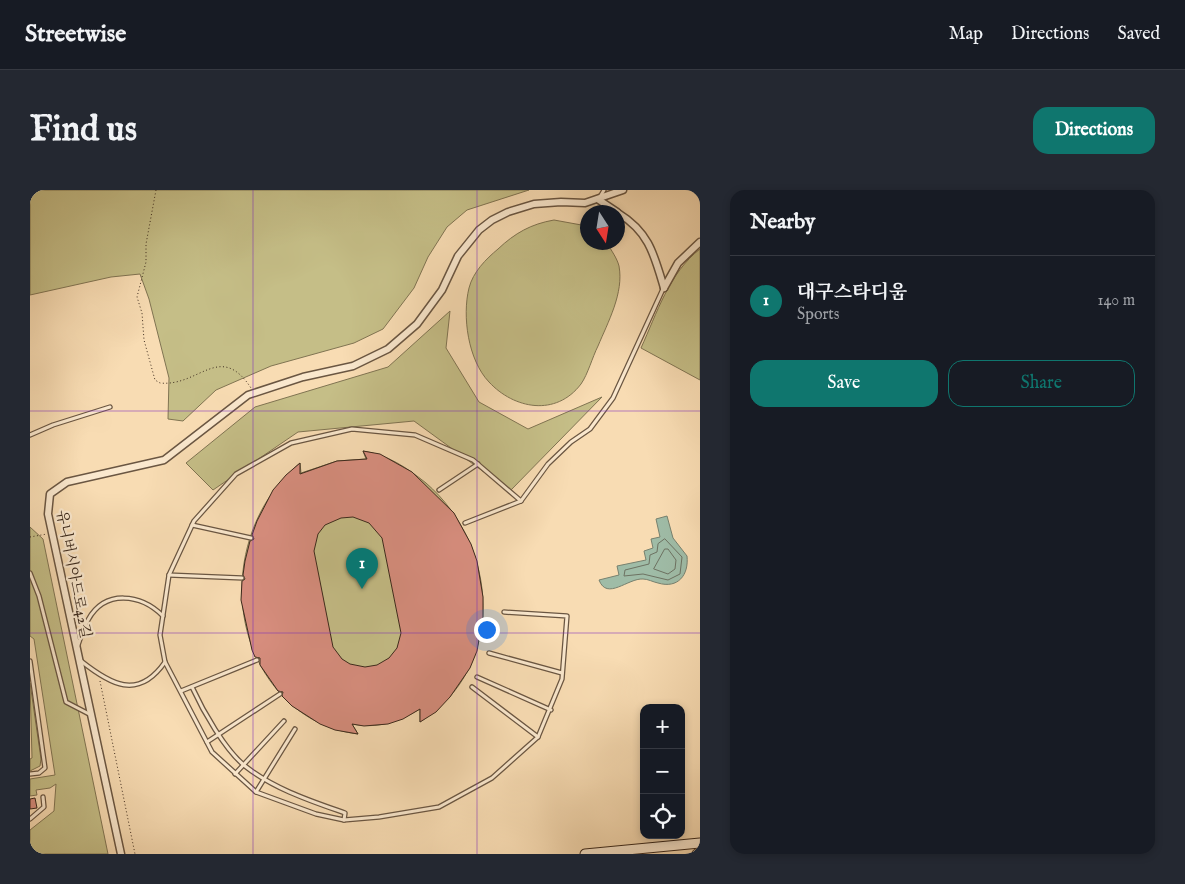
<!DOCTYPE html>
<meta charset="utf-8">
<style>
:root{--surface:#171b24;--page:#242831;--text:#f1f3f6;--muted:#9ea1a6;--line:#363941;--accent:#0f766e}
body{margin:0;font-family:"IM FELL English","Noto Serif KR",serif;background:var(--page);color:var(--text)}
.controls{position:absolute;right:15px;bottom:15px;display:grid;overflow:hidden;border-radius:10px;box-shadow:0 2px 8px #0003}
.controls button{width:45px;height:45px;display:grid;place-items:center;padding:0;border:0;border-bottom:1px solid var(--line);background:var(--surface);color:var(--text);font:25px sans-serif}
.compass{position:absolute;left:550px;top:15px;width:45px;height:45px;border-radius:50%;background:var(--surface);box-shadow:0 2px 8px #0003;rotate:168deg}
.you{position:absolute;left:456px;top:439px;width:18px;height:18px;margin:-12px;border:4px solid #fff;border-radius:50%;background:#1a73e8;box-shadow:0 0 0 8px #1a73e833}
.badge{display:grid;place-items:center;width:32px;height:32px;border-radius:50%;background:var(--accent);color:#fff;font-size:16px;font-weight:700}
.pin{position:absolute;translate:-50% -41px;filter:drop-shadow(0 1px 2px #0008)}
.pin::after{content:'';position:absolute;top:26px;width:18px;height:15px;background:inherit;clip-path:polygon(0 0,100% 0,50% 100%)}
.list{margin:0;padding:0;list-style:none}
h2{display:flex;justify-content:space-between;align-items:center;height:65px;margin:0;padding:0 20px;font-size:21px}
h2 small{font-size:16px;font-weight:400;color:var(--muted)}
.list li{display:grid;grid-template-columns:32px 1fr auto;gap:15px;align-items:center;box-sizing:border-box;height:90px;padding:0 20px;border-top:1px solid var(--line)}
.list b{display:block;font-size:19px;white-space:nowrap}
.list p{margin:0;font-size:16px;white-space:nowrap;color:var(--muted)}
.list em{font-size:16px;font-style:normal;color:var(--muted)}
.actions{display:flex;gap:10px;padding:15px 20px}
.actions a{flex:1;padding:11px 0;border:1px solid var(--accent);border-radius:15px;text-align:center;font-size:18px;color:var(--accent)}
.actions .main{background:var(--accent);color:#fff}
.icon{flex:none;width:28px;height:28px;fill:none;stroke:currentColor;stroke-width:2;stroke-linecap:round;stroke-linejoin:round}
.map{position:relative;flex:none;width:670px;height:664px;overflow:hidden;border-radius:15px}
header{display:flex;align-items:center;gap:30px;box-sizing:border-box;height:70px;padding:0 25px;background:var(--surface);border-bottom:1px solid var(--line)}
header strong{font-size:24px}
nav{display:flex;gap:28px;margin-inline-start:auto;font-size:18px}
.intro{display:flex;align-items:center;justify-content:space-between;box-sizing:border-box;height:120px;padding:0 30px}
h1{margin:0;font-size:35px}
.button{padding:12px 22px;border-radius:15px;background:var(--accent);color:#fff;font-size:18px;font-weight:700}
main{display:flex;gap:30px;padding:0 30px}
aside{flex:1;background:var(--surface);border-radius:15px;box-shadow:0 2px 8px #0003}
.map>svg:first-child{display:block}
</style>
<header>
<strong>Streetwise</strong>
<nav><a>Map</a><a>Directions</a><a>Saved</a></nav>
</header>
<div class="intro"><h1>Find us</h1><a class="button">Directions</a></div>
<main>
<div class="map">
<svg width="670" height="664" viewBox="0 0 670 664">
<rect width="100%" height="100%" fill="#f8dcb3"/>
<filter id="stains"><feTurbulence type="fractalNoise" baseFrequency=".004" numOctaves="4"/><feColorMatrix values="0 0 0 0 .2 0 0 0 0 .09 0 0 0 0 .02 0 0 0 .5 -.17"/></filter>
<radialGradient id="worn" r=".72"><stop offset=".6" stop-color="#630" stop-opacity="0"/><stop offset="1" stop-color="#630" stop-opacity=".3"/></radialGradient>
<!-- green -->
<g fill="#c5be87" stroke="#807452">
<polygon points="0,0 499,0 437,20 417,37 398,67 384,98 353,139 324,153 241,176 186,200 153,231 138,229 139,188 119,109 110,84 81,87 0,105"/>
<path d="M524,30l33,6 1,16 19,1c4,7 10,15 12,23 5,27 -11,56 -21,80 -6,12 -10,28 -17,38 -25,33 -67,25 -92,-2 -21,-22 -27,-66 -20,-94 4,-16 17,-29 29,-39 17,-16 33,-25 56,-29z"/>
<path d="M670,59v131l-59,-32c16,-35 28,-75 59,-99z"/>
<polygon points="420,121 416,158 449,212 498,239 572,207 480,301 384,231 268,242 183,300 156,273 225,217 358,177"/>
<path d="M333,261c25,4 43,16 63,32 73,63 81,184 -6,239v-13c-22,13 -42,20 -68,15l6,10c-34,-4 -63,-21 -84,-48 -52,-66 -39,-170 26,-223l1,10 36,-12 29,-2z"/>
<polygon points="0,337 13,349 78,664 0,664 0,640 24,621 26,594 20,598 6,600 7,605 0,606 0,589 25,585 4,449 0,446"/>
<polygon points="0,493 11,569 10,576 0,581 0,569 2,568"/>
</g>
<!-- water -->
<path fill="#9fbca7" stroke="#77816f" d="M637,326l6,22 14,18c2,19 -9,33 -29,27 -5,-1 -10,-4 -15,-4 -15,-1 -36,22 -44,1l20,-5 -2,-9 29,-6 -2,-9 9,-3 -2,-9 9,-2 -4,-18z"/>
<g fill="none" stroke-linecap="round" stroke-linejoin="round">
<!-- shore -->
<g stroke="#6d7262" stroke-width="1">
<polygon points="635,349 652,367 650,384 638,390 613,384 594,386 595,380 619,374 620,365 627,362 628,354"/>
<polygon points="635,359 638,359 646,370 645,379 638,384 624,379"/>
</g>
</g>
<!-- building -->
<g fill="#d88e7f" stroke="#3b291c" fill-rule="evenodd">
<path d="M333,261l17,3 32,18 42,41 17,31 6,17 6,36v20l-6,34 -7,17 -20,29 -14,15 -16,10v-13l-17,10 -15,5 -24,2 -12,-2 6,10 -23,-4 -15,-6 -28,-18 -10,-10 1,-4 -5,-1 -18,-26v-7l-5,-1 -3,-7 -11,-50 1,-19 3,-2 -2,-4 2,-14 5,-20 4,-2 -2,-4 5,-14 16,-31 13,-15 14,-12v11l37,-13 30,-2zM323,327l16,6 13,15 19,95 -4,15 -8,10 -12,7 -12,2 -15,-3 -8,-5 -9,-12 -19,-96 4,-17 7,-9 16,-7z"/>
<polygon points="5,608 7,618 0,619 0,609"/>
</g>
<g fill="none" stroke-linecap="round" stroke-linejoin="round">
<!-- service casing -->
<g stroke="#6a5642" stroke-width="5.5">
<g id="service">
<polyline points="570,7 574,0"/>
<polyline points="0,245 23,235 80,217"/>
<polyline points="409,300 448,274"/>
<polyline points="435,333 491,311 518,274 541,252 560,239 583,208 633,99"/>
<polyline points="162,335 221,348"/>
<polyline points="0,383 9,406 36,512 61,525"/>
<polyline points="139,385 212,388"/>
<polyline points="474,422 537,426 532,489 508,547 462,588 409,617 349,627 314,630 286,624 226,602 182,562 135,472 130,445 139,385 164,331 206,284 261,253 322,239 385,245 443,270 491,311"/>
<path d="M48,455c3,-8 5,-17 10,-25 17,-31 53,-26 75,-4"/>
<polyline points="459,463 532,483"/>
<polyline points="0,471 15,578 9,583 0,584"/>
<path d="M51,471c29,23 57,40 84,1"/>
<polyline points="447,487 521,520"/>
<path d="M162,497c11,24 33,63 53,79 29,23 66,35 100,47l-1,7"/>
<polyline points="442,497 508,547"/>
<polyline points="151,501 227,470"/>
<polyline points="177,552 250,504"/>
<polyline points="205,584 254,531"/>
<polyline points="226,602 265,539"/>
<polyline points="0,629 14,617 13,607"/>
</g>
</g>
<!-- minor casing -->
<g stroke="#6a5642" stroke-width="9">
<g id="minor">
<polyline points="569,10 587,22"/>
<path d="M588,23c31,19 36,41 46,75"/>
<polyline points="634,98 648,73 670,52"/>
<polyline points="91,664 18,324 20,304 37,292 134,270 218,205 273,187 323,176 358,159 387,134 412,100 428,66 449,40 462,30 478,22 504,14 531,12 555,13 593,0"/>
</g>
</g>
<!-- secondary casing -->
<g stroke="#3b291c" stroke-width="11">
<g id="secondary">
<polyline points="555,664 670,653"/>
<polyline points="667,664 670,664"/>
</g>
</g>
<!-- path -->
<g stroke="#3b291c" stroke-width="1" stroke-dasharray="1 2.5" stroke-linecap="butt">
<path d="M126,0l-10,54v18l-9,35 5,16 2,27 11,40 5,3c39,4 60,-42 91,5"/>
<polyline points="0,347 17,344"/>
<polyline points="70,491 105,664"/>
</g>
<!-- service -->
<use href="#service" stroke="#fae8ce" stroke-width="3"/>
<!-- minor -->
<use href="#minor" stroke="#fae8ce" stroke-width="6"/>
<!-- secondary -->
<use href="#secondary" stroke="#fae8ce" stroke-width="9"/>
</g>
<!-- grid -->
<path fill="none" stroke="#7b2cbf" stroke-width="1" stroke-opacity="0.55" d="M223,0v664M447,0v664M0,221h670M0,443h670"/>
<g text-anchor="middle" stroke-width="4.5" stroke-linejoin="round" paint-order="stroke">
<!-- street labels -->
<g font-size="15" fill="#3b291c" stroke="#fae8ce">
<text transform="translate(44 384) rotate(79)" y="5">유니버시아드로42길</text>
</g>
</g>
<rect width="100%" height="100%" filter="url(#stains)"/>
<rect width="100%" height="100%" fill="url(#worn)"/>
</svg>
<div class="controls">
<button>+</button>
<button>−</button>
<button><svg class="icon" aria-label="locate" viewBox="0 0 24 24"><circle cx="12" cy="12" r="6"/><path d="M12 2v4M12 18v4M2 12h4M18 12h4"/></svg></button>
</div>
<svg class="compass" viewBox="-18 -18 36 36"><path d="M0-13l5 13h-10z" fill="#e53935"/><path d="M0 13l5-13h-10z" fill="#9ea1a6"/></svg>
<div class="you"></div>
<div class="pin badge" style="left:332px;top:399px">1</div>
</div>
<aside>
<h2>Nearby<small></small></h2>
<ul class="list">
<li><span class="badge">1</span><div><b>대구스타디움</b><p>Sports</p></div><em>140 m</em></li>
</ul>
<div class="actions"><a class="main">Save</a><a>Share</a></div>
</aside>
</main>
